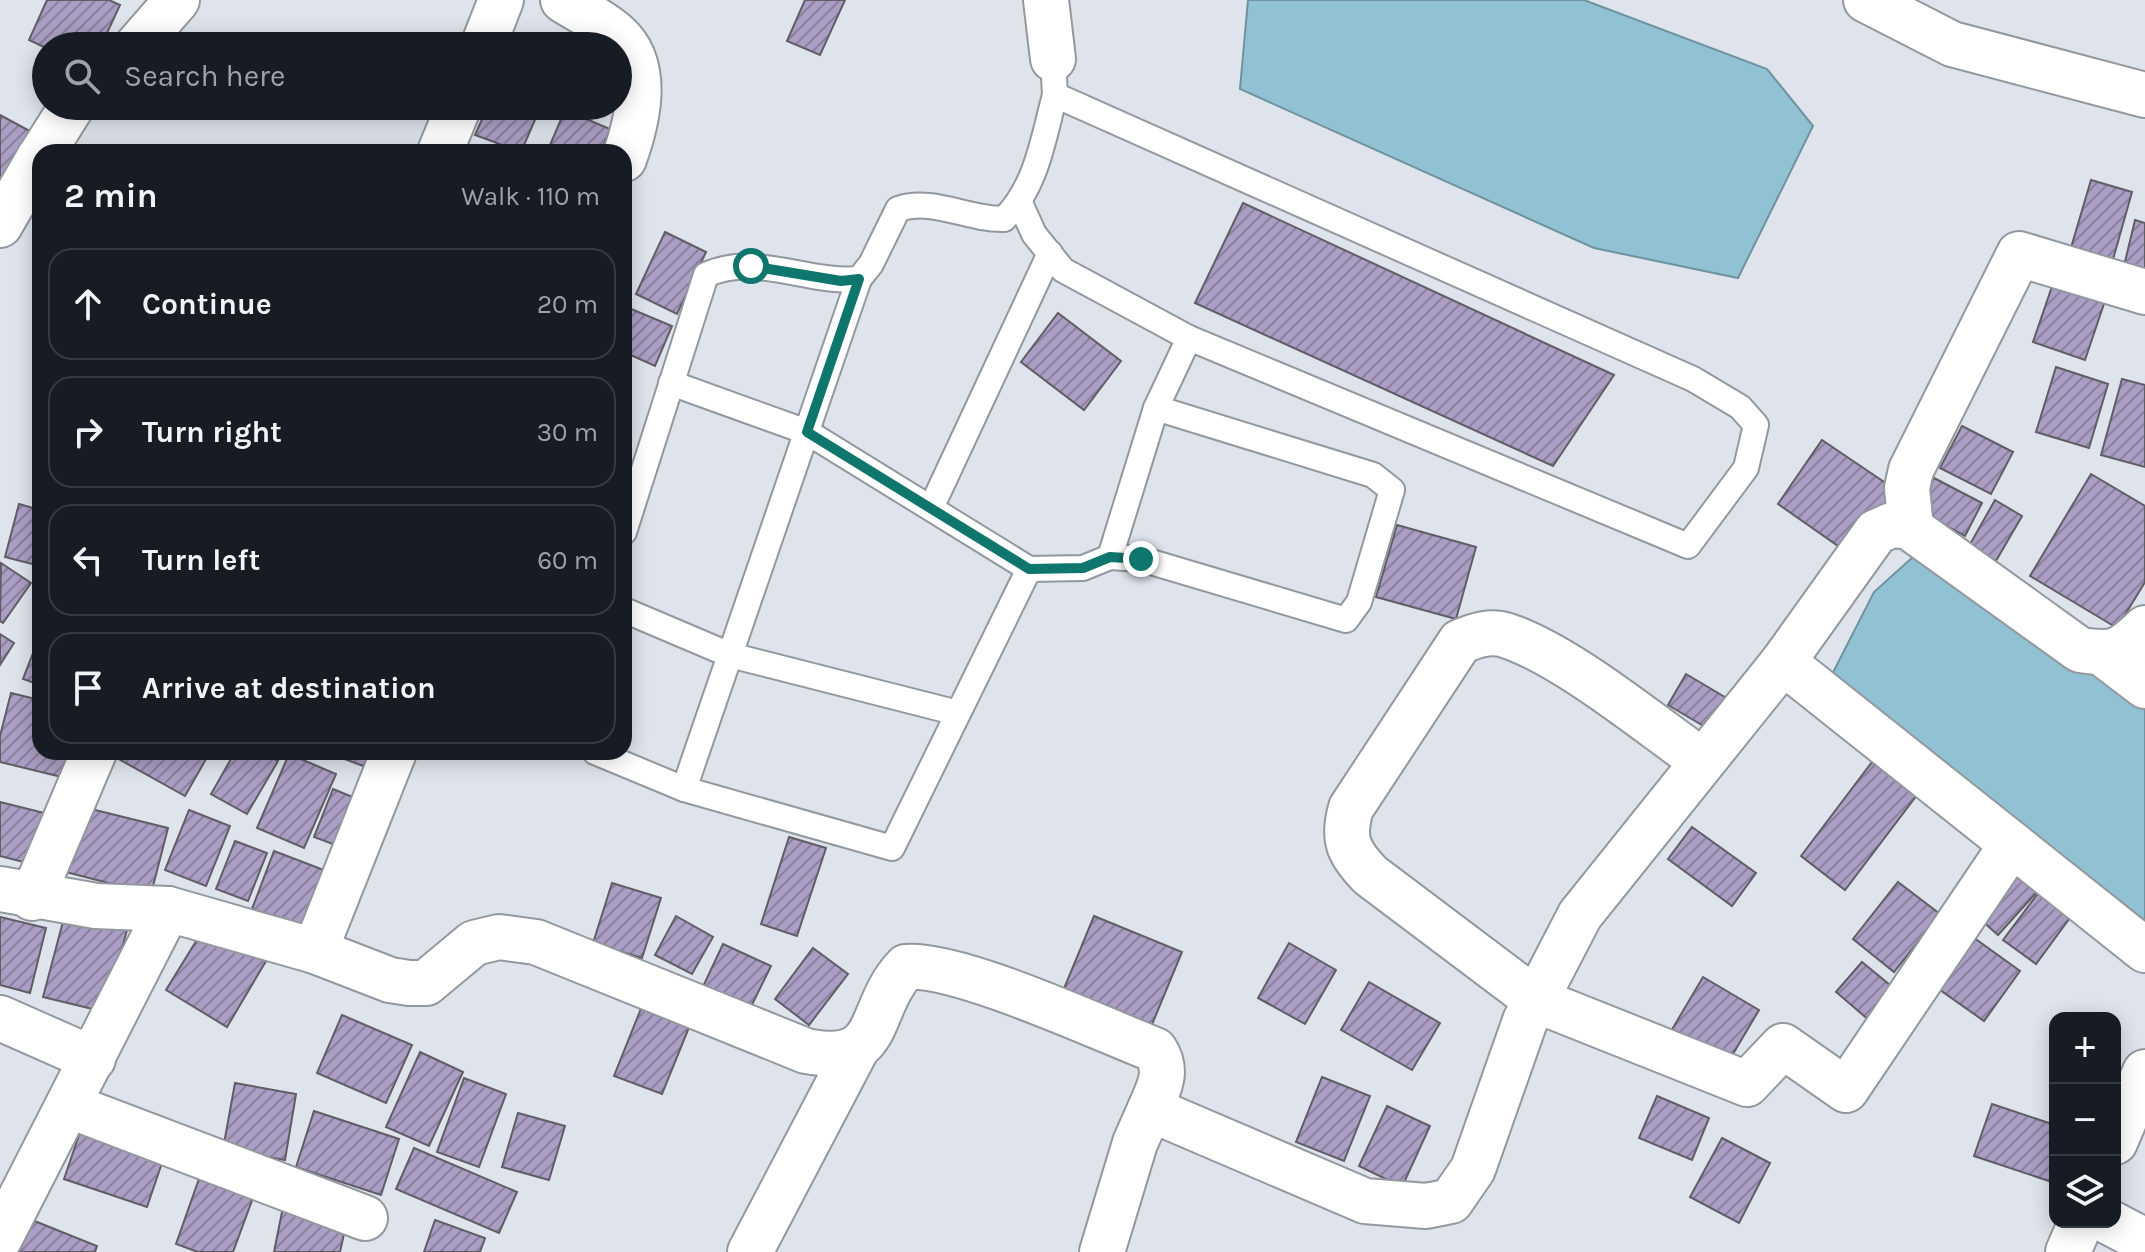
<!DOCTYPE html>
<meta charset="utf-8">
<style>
:root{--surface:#171b24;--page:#20242c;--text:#f1f3f6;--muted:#9ea1a6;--line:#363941}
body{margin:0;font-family:Karla,sans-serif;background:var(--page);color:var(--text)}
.controls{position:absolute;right:24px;bottom:24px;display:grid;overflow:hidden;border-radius:16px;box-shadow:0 4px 20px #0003}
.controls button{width:72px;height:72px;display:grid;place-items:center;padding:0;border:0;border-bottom:2px solid var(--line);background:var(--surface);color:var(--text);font:40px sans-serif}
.stop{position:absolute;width:24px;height:24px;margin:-18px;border:6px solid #0f766e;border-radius:50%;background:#fff}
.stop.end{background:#0f766e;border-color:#fff;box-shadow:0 2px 8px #0008}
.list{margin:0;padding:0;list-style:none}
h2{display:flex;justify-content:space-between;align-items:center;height:104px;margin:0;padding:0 32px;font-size:34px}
h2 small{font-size:26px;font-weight:400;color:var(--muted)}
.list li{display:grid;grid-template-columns:52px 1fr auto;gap:24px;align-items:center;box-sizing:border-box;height:112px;margin:0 16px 16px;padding:0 16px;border:2px solid var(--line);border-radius:24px}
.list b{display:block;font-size:30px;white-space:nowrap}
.list em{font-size:26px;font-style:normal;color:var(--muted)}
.icon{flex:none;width:44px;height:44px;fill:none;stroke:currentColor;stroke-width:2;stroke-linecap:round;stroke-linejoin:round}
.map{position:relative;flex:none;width:2145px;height:1252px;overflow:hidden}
.search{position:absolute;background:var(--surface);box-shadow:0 4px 20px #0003;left:32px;top:32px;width:600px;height:88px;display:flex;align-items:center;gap:20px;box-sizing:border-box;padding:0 28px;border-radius:44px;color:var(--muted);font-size:30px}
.panel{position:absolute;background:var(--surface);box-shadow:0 4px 20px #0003;left:32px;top:144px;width:600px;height:616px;border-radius:24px}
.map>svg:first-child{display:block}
</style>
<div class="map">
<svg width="2145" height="1252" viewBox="0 0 2145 1252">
<defs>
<pattern id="building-hatch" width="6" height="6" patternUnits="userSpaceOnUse" patternTransform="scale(2)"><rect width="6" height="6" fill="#ab9ec4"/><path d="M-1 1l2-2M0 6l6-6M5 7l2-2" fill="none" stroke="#8b809f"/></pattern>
</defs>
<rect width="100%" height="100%" fill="#dee3ec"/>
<!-- water -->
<g fill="#91c2d3" stroke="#6f929f" stroke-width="2">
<polygon points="1248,0 1584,0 1767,69 1813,126 1738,278 1594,248 1240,89"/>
<polygon points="1914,556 2145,704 2145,954 1822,694 1874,592"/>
</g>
<!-- building -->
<g fill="url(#building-hatch)" stroke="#605d65" stroke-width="2">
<polygon points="47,0 109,0 120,5 101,46 46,48 29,40"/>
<polygon points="805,0 845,0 820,55 787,41"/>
<polygon points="488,106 541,106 521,152 475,135"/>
<polygon points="565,110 610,129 601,152 547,152"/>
<polygon points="0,115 37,135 0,203"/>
<polygon points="2091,180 2132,192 2112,263 2070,251"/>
<polygon points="1243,203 1614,375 1553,466 1195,303"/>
<polygon points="2135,220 2145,223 2145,271 2124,266"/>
<polygon points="665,232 706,252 677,314 636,294"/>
<polygon points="2058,269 2110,286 2085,360 2033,342"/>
<polygon points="624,306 672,326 655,366 624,352"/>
<polygon points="1058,313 1121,361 1084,410 1021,362"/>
<polygon points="2056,367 2108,384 2089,448 2036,432"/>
<polygon points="2122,379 2145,385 2145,467 2101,455"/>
<polygon points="1962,426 2013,452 1991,494 1940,468"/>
<polygon points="1822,440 1896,490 1851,555 1778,504"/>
<polygon points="2091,474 2145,506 2145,582 2117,628 2030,576"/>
<polygon points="1934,478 1982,503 1965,536 1917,510"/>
<polygon points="1995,500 2022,516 1996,561 1969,546"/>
<polygon points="19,504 40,510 40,566 5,557"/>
<polygon points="1397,525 1476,547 1456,619 1376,597"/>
<polygon points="1,563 31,583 3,623 0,621"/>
<polygon points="0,634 14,643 0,665"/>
<polygon points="40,635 40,685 23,679"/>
<polygon points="1686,674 1735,703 1717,734 1668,705"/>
<polygon points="11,693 40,700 40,752 82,752 74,780 0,762 0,736"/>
<polygon points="106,752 210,752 185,796"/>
<polygon points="235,752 261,752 278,761 247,814 211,794"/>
<polygon points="326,752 386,752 379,772"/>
<polygon points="289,754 336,774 304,848 257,828"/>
<polygon points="1872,762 1917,795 1845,890 1801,856"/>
<polygon points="333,789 365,802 346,849 314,837"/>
<polygon points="0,802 52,815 39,866 0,856"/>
<polygon points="79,806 168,828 151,894 62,871"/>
<polygon points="189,810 230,826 206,886 165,870"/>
<polygon points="1692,827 1756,873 1732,906 1668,859"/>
<polygon points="789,837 826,848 797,936 761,924"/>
<polygon points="235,841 267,853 248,901 216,889"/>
<polygon points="274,851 337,875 315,933 252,909"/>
<polygon points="2010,867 2037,892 1998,935 1971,911"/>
<polygon points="1898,882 1940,914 1894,972 1853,939"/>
<polygon points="612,883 661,898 642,958 593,943"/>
<polygon points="2039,892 2072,915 2036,964 2003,940"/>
<polygon points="65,914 127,930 105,1012 43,997"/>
<polygon points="676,916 713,937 692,974 655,955"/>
<polygon points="1094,916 1182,952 1146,1039 1058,1003"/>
<polygon points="0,917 46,928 30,993 0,985"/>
<polygon points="206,925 266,961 227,1027 166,990"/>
<polygon points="1959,927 2020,971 1984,1021 1923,978"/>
<polygon points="1289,943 1336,970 1305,1024 1258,998"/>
<polygon points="723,944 771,966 746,1017 699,995"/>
<polygon points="813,948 848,974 809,1025 775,999"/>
<polygon points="1862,962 1896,990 1870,1021 1836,992"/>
<polygon points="1703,977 1759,1010 1723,1071 1667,1038"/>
<polygon points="1369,982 1440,1023 1412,1070 1341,1030"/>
<polygon points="644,1001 692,1020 662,1094 614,1076"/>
<polygon points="342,1015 412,1045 386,1103 317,1073"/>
<polygon points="420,1052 463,1072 429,1146 386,1127"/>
<polygon points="1322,1077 1370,1096 1344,1161 1296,1142"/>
<polygon points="464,1078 506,1094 479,1167 437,1152"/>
<polygon points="235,1083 296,1094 285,1160 223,1149"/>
<polygon points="1657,1096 1709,1118 1692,1160 1639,1138"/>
<polygon points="1992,1104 2055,1125 2055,1183 1974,1156"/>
<polygon points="1387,1106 1430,1126 1402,1187 1359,1166"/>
<polygon points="314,1111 399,1139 381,1195 296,1167"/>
<polygon points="518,1113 565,1126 549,1180 502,1167"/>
<polygon points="81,1129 164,1157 147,1207 64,1179"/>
<polygon points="1722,1138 1770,1163 1739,1223 1690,1197"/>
<polygon points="414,1148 517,1192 499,1233 396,1189"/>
<polygon points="200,1176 254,1195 233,1252 198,1252 176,1244"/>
<polygon points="283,1207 347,1220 340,1252 274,1252"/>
<polygon points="32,1220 97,1246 95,1252 19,1252"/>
<polygon points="435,1220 485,1238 480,1252 424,1252"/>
</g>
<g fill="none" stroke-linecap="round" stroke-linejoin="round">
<!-- lane casing -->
<g stroke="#93989f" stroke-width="28">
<g id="lane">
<polyline points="1020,203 1034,234 1063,270 1189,338 1688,546 1746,468 1756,425 1740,407 1693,379 1055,95 1053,59"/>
<polyline points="671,383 807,432 1029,569"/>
<polyline points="932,506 1050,253"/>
<path d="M624,532l82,-257c50,-23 101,9 153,4l12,-15 27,-55c35,-12 70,11 106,10 33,-33 39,-80 51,-124"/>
<polyline points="1110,557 1156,408"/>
<polyline points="624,610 730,655 958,713"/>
<polyline points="595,752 684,789 892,848 1029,569 1083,568 1110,557 1141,559 1346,620 1359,602 1392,490 1373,475 1156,408 1189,338"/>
<polyline points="684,789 859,279"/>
</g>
</g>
<!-- street casing -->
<g stroke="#93989f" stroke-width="48">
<g id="street">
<path d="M563,0c17,11 39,21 54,35 34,31 21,85 7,124"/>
<polyline points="1046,0 1053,59"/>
<polyline points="1866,0 1952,44 2145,95"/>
<polyline points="137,46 177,0"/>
<polyline points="483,46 501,0"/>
<polyline points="43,152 72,106"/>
<polyline points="440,152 459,106"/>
<polyline points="0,225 40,156"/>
<polyline points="1911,528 1907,488 1911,470 2019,254 2145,292"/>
<polyline points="2103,654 2145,686"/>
<path d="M1783,662l93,-130 16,-7 17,2 171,123c35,5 40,2 65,-22"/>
<path d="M1701,760c-53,-37 -134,-104 -193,-124 -17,-6 -32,-1 -48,6l-109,166c-9,31 -3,44 19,67l166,125 211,84 36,-38 63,44 166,-246"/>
<path d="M0,889l96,17 72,3 147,42 75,29 19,3h17l48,-40 25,-6 37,5 270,109c81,16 59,-41 100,-84 51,-5 195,62 249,83 14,21 4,38 -5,59"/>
<polyline points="32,898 94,752"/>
<polyline points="315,951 394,752"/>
<polyline points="0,1018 93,1059"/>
<polyline points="70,1106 365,1218"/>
<polyline points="2115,1142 2145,1072"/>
<polyline points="2109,1222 2145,1241"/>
<polyline points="0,1238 168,909"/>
<polyline points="750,1252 857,1048"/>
<polyline points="1102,1252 1135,1143 1150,1109 1365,1201 1426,1206 1451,1201 1473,1169 1525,1021 1580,915 1783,662 2145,950"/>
<polyline points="2068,1252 2081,1222"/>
</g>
</g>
<!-- lane -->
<use href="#lane" stroke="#fff" stroke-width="24"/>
<!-- street -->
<use href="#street" stroke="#fff" stroke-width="44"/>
</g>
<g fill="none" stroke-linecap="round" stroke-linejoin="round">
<!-- route -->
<polyline stroke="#0f766e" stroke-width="10" points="751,266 841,281 859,279 807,432 1029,569 1083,568 1110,557 1141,559"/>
</g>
</svg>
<div class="controls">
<button>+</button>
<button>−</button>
<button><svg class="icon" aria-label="layers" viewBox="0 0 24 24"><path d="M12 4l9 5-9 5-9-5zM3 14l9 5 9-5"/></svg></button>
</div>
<div class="stop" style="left:751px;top:266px"></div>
<div class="stop end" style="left:1141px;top:559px"></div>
<div class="search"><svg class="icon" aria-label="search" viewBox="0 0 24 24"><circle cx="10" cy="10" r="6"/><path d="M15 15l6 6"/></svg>Search here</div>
<section class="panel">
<h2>2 min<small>Walk · 110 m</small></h2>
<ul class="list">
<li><svg class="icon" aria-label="ahead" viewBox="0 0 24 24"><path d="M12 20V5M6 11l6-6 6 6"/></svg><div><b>Continue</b></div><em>20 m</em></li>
<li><svg class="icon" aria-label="right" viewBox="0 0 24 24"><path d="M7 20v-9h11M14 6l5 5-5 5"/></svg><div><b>Turn right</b></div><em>30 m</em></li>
<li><svg class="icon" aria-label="left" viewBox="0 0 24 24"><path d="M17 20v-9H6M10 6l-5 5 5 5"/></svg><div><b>Turn left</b></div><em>60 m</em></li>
<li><svg class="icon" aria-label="arrive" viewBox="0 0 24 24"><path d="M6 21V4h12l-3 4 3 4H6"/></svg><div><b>Arrive at destination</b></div></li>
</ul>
</section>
</div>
